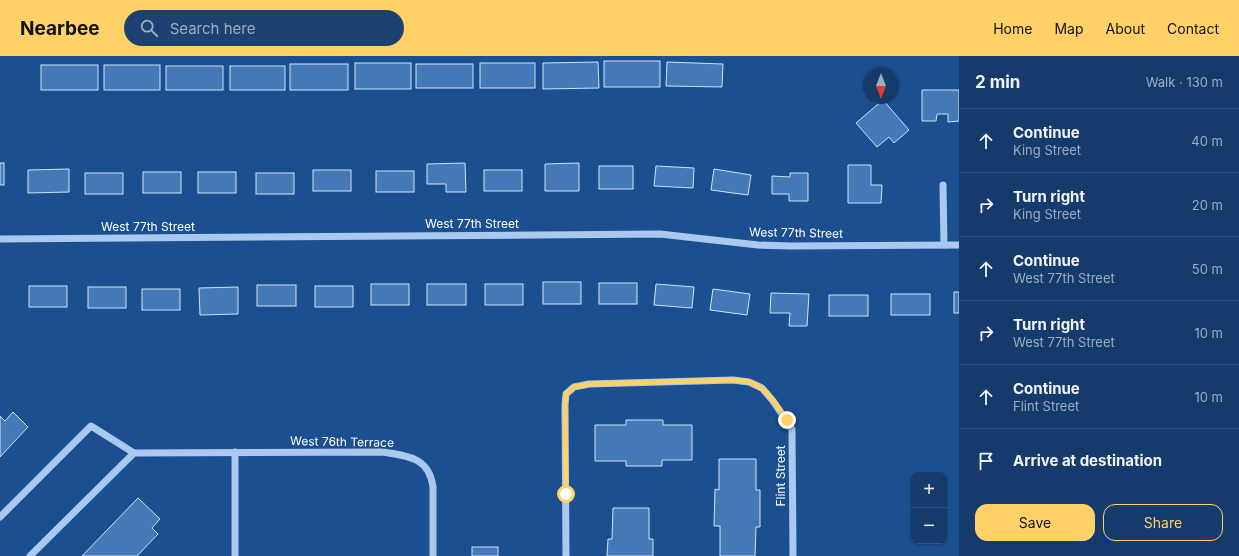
<!DOCTYPE html>
<meta charset="utf-8">
<style>
:root{--surface:#143b6b;--page:#1d4271;--text:#f1f3f6;--muted:#9dadc1;--line:#33557e;--accent:#ffd166}
body{margin:0;font-family:Inter,sans-serif;background:var(--page);color:var(--text)}
.controls{position:absolute;right:12px;bottom:12px;display:grid;overflow:hidden;border-radius:8px;box-shadow:0 1px 3px #0004}
.controls button{width:36px;height:36px;display:grid;place-items:center;padding:0;border:0;border-bottom:1px solid var(--line);background:var(--surface);color:var(--text);font:20px sans-serif}
.compass{position:absolute;left:863px;top:12px;width:36px;height:36px;border-radius:50%;background:var(--surface);box-shadow:0 1px 3px #0004;rotate:180deg}
.stop{position:absolute;width:12px;height:12px;margin:-9px;border:3px solid #ffd166;border-radius:50%;background:#fff}
.stop.end{background:#ffd166;border-color:#fff;box-shadow:0 1px 4px #0008}
.list{margin:0;padding:0;list-style:none}
h2{display:flex;justify-content:space-between;align-items:center;height:52px;margin:0;padding:0 16px;font-size:17px}
h2 small{font-size:13px;font-weight:400;color:var(--muted)}
.list li{display:grid;grid-template-columns:26px 1fr auto;gap:12px;align-items:center;box-sizing:border-box;height:64px;padding:0 16px;border-top:1px solid var(--line)}
.list b{display:block;font-size:15px;white-space:nowrap}
.list p{margin:0;font-size:13px;white-space:nowrap;color:var(--muted)}
.list em{font-size:13px;font-style:normal;color:var(--muted)}
.actions{display:flex;gap:8px;padding:12px 16px}
.actions a{flex:1;padding:9px 0;border:1px solid var(--accent);border-radius:12px;text-align:center;font-size:14px;color:var(--accent)}
.actions .main{background:var(--accent);color:#111}
.icon{flex:none;width:22px;height:22px;fill:none;stroke:currentColor;stroke-width:2;stroke-linecap:round;stroke-linejoin:round}
.map{position:relative;flex:none;width:959px;height:500px;overflow:hidden}
header{display:flex;align-items:center;gap:24px;box-sizing:border-box;height:56px;padding:0 20px;background:var(--accent);color:#111}
header strong{font-size:19px}
nav{display:flex;gap:22px;margin-inline-start:auto;font-size:14px}
.search{width:280px;height:36px;background:var(--page);display:flex;align-items:center;gap:10px;box-sizing:border-box;padding:0 14px;border-radius:22px;color:var(--muted);font-size:15px}
main{display:flex}
aside{flex:1;background:var(--surface)}
.map>svg:first-child{display:block}
</style>
<header>
<strong>Nearbee</strong>
<div class="search"><svg class="icon" aria-label="search" viewBox="0 0 24 24"><circle cx="10" cy="10" r="6"/><path d="M15 15l6 6"/></svg>Search here</div>
<nav><a>Home</a><a>Map</a><a>About</a><a>Contact</a></nav>
</header>
<main>
<div class="map">
<svg width="959" height="500" viewBox="0 0 959 500">
<rect width="100%" height="100%" fill="#1b4f8f"/>
<!-- building -->
<g fill="#4478b7" stroke="#cfe3fa">
<rect x="604" y="5" width="56" height="26"/>
<polygon points="598,6 599,32 543,33 543,7"/>
<polygon points="667,6 723,8 722,31 666,30"/>
<rect x="355" y="7" width="56" height="26"/>
<rect x="480" y="7" width="55" height="25"/>
<rect x="290" y="8" width="58" height="26"/>
<rect x="416" y="8" width="57" height="24"/>
<rect x="41" y="9" width="57" height="25"/>
<rect x="104" y="9" width="56" height="25"/>
<rect x="166" y="10" width="57" height="24"/>
<rect x="230" y="10" width="55" height="24"/>
<polygon points="922,34 959,34 959,65 948,66 948,58 937,58 936,65 922,65"/>
<polygon points="883,44 909,74 894,87 889,81 877,91 856,67"/>
<rect x="0" y="107" width="4" height="22"/>
<polygon points="465,107 466,136 446,136 446,128 427,128 427,108"/>
<polygon points="579,107 579,135 545,135 545,108"/>
<polygon points="848,109 871,109 871,129 882,129 881,147 848,147"/>
<rect x="599" y="110" width="34" height="23"/>
<polygon points="656,110 694,112 693,132 654,130"/>
<polygon points="69,113 69,136 28,137 28,114"/>
<polygon points="714,113 751,119 748,139 711,134"/>
<rect x="313" y="114" width="38" height="21"/>
<rect x="484" y="114" width="38" height="21"/>
<rect x="376" y="115" width="38" height="21"/>
<rect x="143" y="116" width="38" height="21"/>
<rect x="198" y="116" width="38" height="21"/>
<rect x="85" y="117" width="38" height="21"/>
<rect x="256" y="117" width="38" height="21"/>
<polygon points="790,117 808,117 808,145 789,145 789,138 772,138 772,120 790,121"/>
<rect x="543" y="226" width="38" height="22"/>
<rect x="599" y="227" width="38" height="21"/>
<rect x="371" y="228" width="38" height="21"/>
<rect x="427" y="228" width="39" height="21"/>
<rect x="485" y="228" width="38" height="21"/>
<polygon points="656,228 694,231 692,252 654,249"/>
<rect x="257" y="229" width="39" height="21"/>
<rect x="29" y="230" width="38" height="21"/>
<rect x="315" y="230" width="38" height="21"/>
<rect x="88" y="231" width="38" height="21"/>
<polygon points="238,231 238,258 200,259 199,232"/>
<rect x="142" y="233" width="38" height="21"/>
<polygon points="713,233 750,238 747,259 710,254"/>
<rect x="954" y="236" width="5" height="21"/>
<polygon points="771,237 809,238 807,270 789,270 790,257 770,257"/>
<rect x="891" y="238" width="39" height="21"/>
<rect x="829" y="239" width="39" height="21"/>
<polygon points="13,356 28,371 0,401 0,360 5,365"/>
<polygon points="626,364 663,364 663,369 692,369 692,404 662,404 662,410 626,410 626,405 595,405 595,369 626,369"/>
<polygon points="719,403 756,403 756,434 760,434 760,471 756,471 755,500 720,500 720,470 714,470 715,433 719,434"/>
<polygon points="138,442 160,463 152,472 158,478 137,500 82,500"/>
<polygon points="613,452 649,452 649,483 653,483 653,500 607,500 608,483 612,483"/>
<rect x="472" y="491" width="26" height="9"/>
</g>
<g fill="none" stroke-linecap="round" stroke-linejoin="round">
<!-- minor -->
<g stroke="#a9c9ee" stroke-width="7">
<polyline points="943,129 944,189"/>
<polyline points="0,183 660,178 758,189 790,190 959,189"/>
<polyline points="0,461 91,370 134,397"/>
<path d="M30,500l104,-103 248,-1c26,4 47,5 51,35v69"/>
<polyline points="235,500 235,396"/>
<polyline points="566,500 565,349 566,338 574,331 589,328 733,324 749,326 762,332 773,345 792,373 793,500"/>
</g>
</g>
<g fill="none" stroke-linecap="round" stroke-linejoin="round">
<!-- route -->
<path stroke="#ffd166" stroke-width="5" d="M566,438l-1,-89 1,-11 8,-7 16,-3 143,-4c5,1 11,1 16,2 18,5 28,24 38,38"/>
</g>
<g text-anchor="middle" stroke-width="3" stroke-linejoin="round" paint-order="stroke">
<!-- street labels -->
<g font-size="12" fill="#fff" stroke="#1b4f8f">
<text x="472" y="172">West 77th Street</text>
<text x="148" y="175">West 77th Street</text>
<text transform="translate(796 177) rotate(1)" y="4">West 77th Street</text>
<text transform="translate(342 386) rotate(1)" y="4">West 76th Terrace</text>
<text transform="translate(781 420) rotate(-90)" y="4">Flint Street</text>
</g>
</g>
</svg>
<div class="controls">
<button>+</button>
<button>−</button>
</div>
<svg class="compass" viewBox="-18 -18 36 36"><path d="M0-13l5 13h-10z" fill="#e53935"/><path d="M0 13l5-13h-10z" fill="#9dadc1"/></svg>
<div class="stop" style="left:566px;top:438px"></div>
<div class="stop end" style="left:787px;top:364px"></div>
</div>
<aside>
<h2>2 min<small>Walk · 130 m</small></h2>
<ul class="list">
<li><svg class="icon" aria-label="ahead" viewBox="0 0 24 24"><path d="M12 20V5M6 11l6-6 6 6"/></svg><div><b>Continue</b><p>King Street</p></div><em>40 m</em></li>
<li><svg class="icon" aria-label="right" viewBox="0 0 24 24"><path d="M7 20v-9h11M14 6l5 5-5 5"/></svg><div><b>Turn right</b><p>King Street</p></div><em>20 m</em></li>
<li><svg class="icon" aria-label="ahead" viewBox="0 0 24 24"><path d="M12 20V5M6 11l6-6 6 6"/></svg><div><b>Continue</b><p>West 77th Street</p></div><em>50 m</em></li>
<li><svg class="icon" aria-label="right" viewBox="0 0 24 24"><path d="M7 20v-9h11M14 6l5 5-5 5"/></svg><div><b>Turn right</b><p>West 77th Street</p></div><em>10 m</em></li>
<li><svg class="icon" aria-label="ahead" viewBox="0 0 24 24"><path d="M12 20V5M6 11l6-6 6 6"/></svg><div><b>Continue</b><p>Flint Street</p></div><em>10 m</em></li>
<li><svg class="icon" aria-label="arrive" viewBox="0 0 24 24"><path d="M6 21V4h12l-3 4 3 4H6"/></svg><div><b>Arrive at destination</b></div></li>
</ul>
<div class="actions"><a class="main">Save</a><a>Share</a></div>
</aside>
</main>
